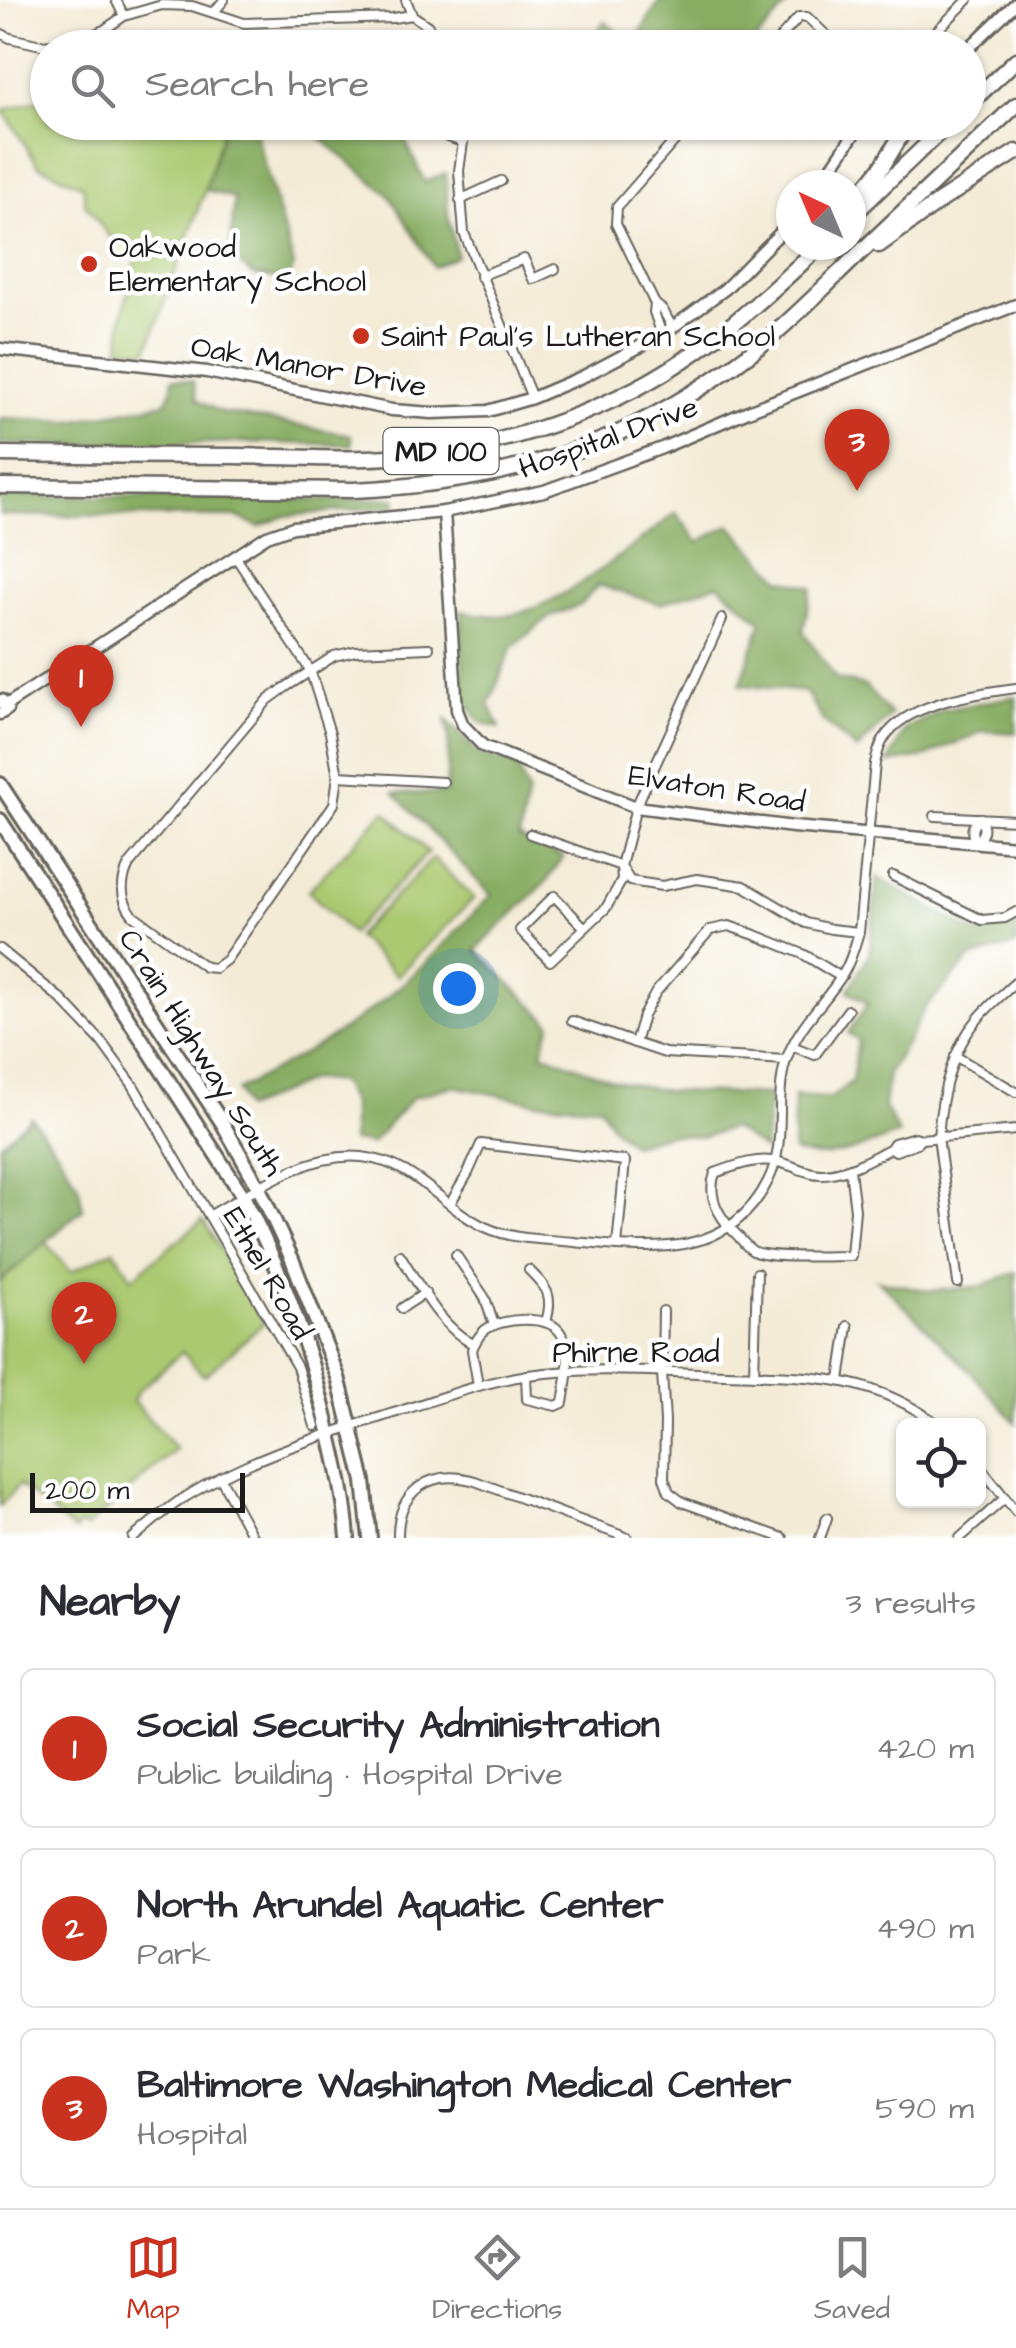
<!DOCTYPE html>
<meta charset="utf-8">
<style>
:root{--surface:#fff;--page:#f7f7f7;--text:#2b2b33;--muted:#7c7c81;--line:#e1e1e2;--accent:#c8321e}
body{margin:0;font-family:"Architects Daughter",sans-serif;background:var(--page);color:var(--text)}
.controls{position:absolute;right:30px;bottom:30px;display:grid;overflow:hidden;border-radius:15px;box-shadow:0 2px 8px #0004}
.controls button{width:90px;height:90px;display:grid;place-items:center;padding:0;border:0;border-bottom:2px solid var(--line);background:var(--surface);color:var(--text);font:50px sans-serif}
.compass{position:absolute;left:776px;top:170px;width:90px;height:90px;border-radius:50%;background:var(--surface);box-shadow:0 2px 8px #0004;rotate:316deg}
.scale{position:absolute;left:30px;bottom:25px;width:215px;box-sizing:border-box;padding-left:10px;border:5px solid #1c1c1c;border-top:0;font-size:28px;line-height:35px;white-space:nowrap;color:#1c1c1c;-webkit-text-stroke:8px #fff;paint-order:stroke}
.you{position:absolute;left:458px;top:988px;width:35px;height:35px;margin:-25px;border:8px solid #fff;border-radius:50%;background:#1a73e8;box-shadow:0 0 0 15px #1a73e833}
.badge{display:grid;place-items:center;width:65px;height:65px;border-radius:50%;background:var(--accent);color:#fff;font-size:32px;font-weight:700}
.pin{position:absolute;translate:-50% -82px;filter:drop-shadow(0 2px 5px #0008)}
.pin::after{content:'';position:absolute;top:52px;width:35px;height:30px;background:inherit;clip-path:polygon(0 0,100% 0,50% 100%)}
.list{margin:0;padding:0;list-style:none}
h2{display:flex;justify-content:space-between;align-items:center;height:130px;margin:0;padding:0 40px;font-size:42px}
h2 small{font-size:32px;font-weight:400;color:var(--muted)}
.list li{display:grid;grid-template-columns:65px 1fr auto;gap:30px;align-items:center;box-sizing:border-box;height:160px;margin:0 20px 20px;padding:0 20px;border:2px solid var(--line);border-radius:15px}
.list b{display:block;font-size:38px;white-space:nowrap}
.list p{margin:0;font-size:32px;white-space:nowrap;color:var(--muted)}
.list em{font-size:32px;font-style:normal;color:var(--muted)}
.icon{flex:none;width:55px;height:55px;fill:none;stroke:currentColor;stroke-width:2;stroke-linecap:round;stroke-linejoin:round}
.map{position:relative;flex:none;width:1016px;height:1538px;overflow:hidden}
.search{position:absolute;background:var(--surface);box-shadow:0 2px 8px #0004;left:30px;right:30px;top:30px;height:110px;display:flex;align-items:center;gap:25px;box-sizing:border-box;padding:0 35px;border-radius:55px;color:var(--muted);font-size:38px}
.sheet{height:670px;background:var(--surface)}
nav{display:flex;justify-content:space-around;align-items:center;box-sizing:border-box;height:140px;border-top:2px solid var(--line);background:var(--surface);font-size:28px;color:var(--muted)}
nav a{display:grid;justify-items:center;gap:5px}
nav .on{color:var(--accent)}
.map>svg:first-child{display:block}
</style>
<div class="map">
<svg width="1016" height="1538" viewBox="0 0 1016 1538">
<rect width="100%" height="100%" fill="#fff"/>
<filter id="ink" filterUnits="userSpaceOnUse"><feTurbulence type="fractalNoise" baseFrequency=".01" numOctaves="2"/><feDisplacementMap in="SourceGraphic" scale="20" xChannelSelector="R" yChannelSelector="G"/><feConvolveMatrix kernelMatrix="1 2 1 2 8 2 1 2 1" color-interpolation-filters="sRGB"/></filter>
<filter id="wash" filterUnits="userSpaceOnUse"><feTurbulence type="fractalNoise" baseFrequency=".0048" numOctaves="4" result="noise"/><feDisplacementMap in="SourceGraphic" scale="40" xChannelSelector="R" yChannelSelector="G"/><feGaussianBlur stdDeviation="2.25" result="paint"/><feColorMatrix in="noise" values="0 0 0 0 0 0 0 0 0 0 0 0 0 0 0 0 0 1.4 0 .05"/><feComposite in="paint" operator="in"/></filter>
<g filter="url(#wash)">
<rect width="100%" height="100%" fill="#f3ebd6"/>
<!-- green -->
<g fill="#abc971" stroke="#647246" stroke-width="2.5">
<polygon points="47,98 48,122 225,123 205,190 147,351 120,348 122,316 139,249 109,236 85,203 83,186 38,165 3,110"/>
<polygon points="385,811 428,852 351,933 308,891"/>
<polygon points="433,858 474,898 397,976 356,936"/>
<polygon points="203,1220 264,1323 204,1376 182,1352 138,1391 133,1401 176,1449 86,1528 82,1524 75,1531 19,1485 0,1506 0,1280 46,1242 71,1272 114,1250 132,1278"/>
</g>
<!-- forest -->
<g fill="#88ad63" stroke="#526440" stroke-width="2.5">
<polygon points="660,0 792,0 750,47 585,47 605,21 627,41 637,38"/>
<polygon points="225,123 287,123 255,132 294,266 287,281 253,275 230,257 234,198 205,190"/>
<polygon points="302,123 397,123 425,182 446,173 448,215 457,256 434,267 389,195"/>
<polygon points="173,378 193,381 197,400 221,412 351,435 352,445 244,442 145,445 0,444 0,418 72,421 165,403 171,393"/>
<polygon points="0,495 325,500 396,498 396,506 285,516 259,527 238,517 0,515"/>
<path d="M676,513l22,29 32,-17 51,54 31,8 -9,44 33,48 29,7 26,29 -34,35 -34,-29 -17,-29 -66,-7 22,-63 -44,-38 -58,20 -62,-19 -17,20 -30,11 -39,31 -23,57 11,24 -21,-6 -15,-25 -3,-86c12,2 26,5 39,5 53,-1 134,-72 176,-103z"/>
<polygon points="1016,696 1016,733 983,731 924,757 888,763 905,729 943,710"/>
<path d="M446,719l32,34 38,12 12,27 -9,46 44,19 -17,25 -70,68 75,73 -9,30 70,27 54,11 104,4 -6,55 -32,-22 -31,9 -32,-3 -37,10 -18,-15 -14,-23 -66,-4 -81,-16 -40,11 -42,47 -19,-3v-37l-12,-22 -28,-3 -67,30 -8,-19c59,-31 118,-63 168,-108 30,-27 58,-58 86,-87l-97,-102h52l3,-55z"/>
<path d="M877,877l99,56 40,-8v20l-45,13 -46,50 -19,36 -18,29 -4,34 15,27c-35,12 -69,30 -106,18l1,-56 37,2 21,-17 6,-41 -10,-7 20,-30 -20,-12 21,-37z"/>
<polygon points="31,1117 57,1151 78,1184 83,1209 0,1282 0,1144"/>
<polygon points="1016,1272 1016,1423 966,1367 878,1280 930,1291 981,1286"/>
</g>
</g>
<g filter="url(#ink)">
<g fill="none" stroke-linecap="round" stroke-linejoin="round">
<!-- minor casing -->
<g stroke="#67645d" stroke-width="12">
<g id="minor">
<polyline points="116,0 124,16"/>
<polyline points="406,0 412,15"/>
<polyline points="214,12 224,0"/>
<polyline points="0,33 10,38 41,45 75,42 104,30 124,16 162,5 192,6 244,23 393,18 412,15 428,26"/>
<polyline points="509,48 517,36"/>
<polyline points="771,48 799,17 807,17 840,48"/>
<polyline points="919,48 968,0"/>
<polyline points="441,122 447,137 463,142"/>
<polyline points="469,122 463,142 459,171 464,233 532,398"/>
<polyline points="540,122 540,126 580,128"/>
<polyline points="460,200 501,181"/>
<polyline points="480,276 524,259 533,279 555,269"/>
<polyline points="655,304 654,312 662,335"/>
<polyline points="672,327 663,310 655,304 616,224 617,207 691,122"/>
<polyline points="235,556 310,670 330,733 338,776"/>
<path d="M429,648l-74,3 -21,5 -48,31 -18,13 -139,165c-9,18 -9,34 4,50l72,52 10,1 11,-8 108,-156 4,-28 105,6"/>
<polyline points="935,816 1016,820"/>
<polyline points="530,834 621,866 630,881 662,886 697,879 744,886 806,923 831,929 859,932"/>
<path d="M976,843c8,-9 10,-15 4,-25"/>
<path d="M976,843c-6,-11 -5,-17 4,-25"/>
<polyline points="893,876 982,920 1005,918 1016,912"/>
<polyline points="585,928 554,896 520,930 550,961 606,908 622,880 621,866 636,807 722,619"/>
<polyline points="0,949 61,999 100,1040 133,1085 297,1367 315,1426"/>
<polyline points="572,1021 635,1043 643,1016 656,992 710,930 729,926 758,936 803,954 841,977"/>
<polyline points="635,1043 665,1053 786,1060"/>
<polyline points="792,1046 815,1055 848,1010"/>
<polyline points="955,1056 1016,1092"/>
<polyline points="891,1148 896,1151 917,1143 921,1139"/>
<path d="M850,1170l5,40 -4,46c-22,0 -77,3 -96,-4 -6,-2 -12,-10 -17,-16 -18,-17 -32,-38 -23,-63 20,-7 41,-16 63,-11 16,3 29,13 46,12 25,-2 45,-14 67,-26l3,-5 21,-6 6,2 95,-9"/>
<polyline points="450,1204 468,1173 481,1144 625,1161 617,1246"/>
<path d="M209,1216c46,-26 98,-64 153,-59 55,6 78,49 123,70 28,13 60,12 89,15 74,7 154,19 194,-61 21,-41 4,-86 20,-126 13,-33 37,-52 55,-81 8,-13 12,-28 16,-42l16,-169c3,-11 5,-21 13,-30 25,-31 90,-40 128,-45"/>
<path d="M400,1255c20,31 40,72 73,89"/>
<polyline points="456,1255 485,1298 494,1325"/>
<path d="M529,1270c18,18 25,25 17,52"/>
<path d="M958,1283l-20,-146c3,-40 12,-85 39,-117 11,-14 26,-26 39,-38"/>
<polyline points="402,1308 425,1293"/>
<polyline points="663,1311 662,1373 665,1421 664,1478 669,1492 682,1502 783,1538"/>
<polyline points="754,1375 757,1273"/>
<polyline points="840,1380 848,1326"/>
<path d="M478,1385l-6,-35c3,-8 6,-14 13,-20 16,-12 62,-16 75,2 14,19 6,51 3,71l-7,3 -29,-7 -1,-24"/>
<polyline points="978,1464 1016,1512"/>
<polyline points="220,1477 253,1538"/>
<path d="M133,1538c17,-14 35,-31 54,-42 64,-40 138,-61 210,-84 43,-14 86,-30 131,-37 64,-9 132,-3 197,-1 83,2 145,-1 215,52"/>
<path d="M398,1538c-1,-47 32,-70 77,-57l153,57"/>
<polyline points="820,1538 827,1518"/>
<polyline points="960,1538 1005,1498"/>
</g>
</g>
<!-- tertiary casing -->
<g stroke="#67645d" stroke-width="15">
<g id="tertiary">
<polyline points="968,49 1016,3"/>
<polyline points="820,185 862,122"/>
<polyline points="0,349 207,372 392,410 432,413 488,411 532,398 584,376 662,335 725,289 791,222"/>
<polyline points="444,512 457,710 463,725 483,746 636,807 793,827 1016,846"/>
<polyline points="0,714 7,710 8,704 267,536 293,527 444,512 544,491 662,448 748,411 1016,305"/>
</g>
</g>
<!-- primary casing -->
<g stroke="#67645d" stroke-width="18">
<g id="primary">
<polyline points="0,702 1,701"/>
<polyline points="0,784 223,1124 259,1188 292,1259 338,1377 364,1481 370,1538"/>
<path d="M0,820l243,376c39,74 65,146 84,227 10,38 18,76 21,115"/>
</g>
</g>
<!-- motorway casing -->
<g stroke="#67645d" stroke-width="19">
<g id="motorway">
<polyline points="968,105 1016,60"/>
<polyline points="851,205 882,167 909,122"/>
<polyline points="851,217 950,122"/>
<polyline points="879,245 940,201 1016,152"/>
<path d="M0,454c79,1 157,2 236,2 55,1 112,5 167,0 81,-7 160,-30 232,-67 71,-37 129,-90 186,-144"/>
<path d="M0,486l353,4c89,-4 177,-18 259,-54 55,-25 108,-58 155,-96 35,-29 67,-63 100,-94 50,-47 99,-94 149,-141"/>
</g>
</g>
<!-- minor -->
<use href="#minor" stroke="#fff" stroke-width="8"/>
<!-- tertiary -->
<use href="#tertiary" stroke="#fff" stroke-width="10"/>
<!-- primary -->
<use href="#primary" stroke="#fff" stroke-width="12"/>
<!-- motorway -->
<use href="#motorway" stroke="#fff" stroke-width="14"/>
</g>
</g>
<!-- markers -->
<g fill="#c8321e" stroke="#fff" stroke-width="4">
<circle cx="89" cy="264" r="10"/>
<circle cx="361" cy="336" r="10"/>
</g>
<g text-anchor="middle" stroke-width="9" stroke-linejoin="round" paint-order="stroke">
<!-- shield labels -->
<rect fill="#fff" stroke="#606060" stroke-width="2.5" x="383.5" y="428" width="115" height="46" rx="8"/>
<g font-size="28" font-weight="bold" fill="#1c1c1c">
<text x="441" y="461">MD 100</text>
</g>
<!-- poi labels -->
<g font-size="30" fill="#1c1c1c" stroke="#fff" text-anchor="start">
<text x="109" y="257">Oakwood<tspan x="109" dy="34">Elementary School</tspan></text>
<text x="381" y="346">Saint Paul's Lutheran School</text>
</g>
<!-- street labels -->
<g font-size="30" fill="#1c1c1c" stroke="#fff">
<text transform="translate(309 366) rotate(10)" y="10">Oak Manor Drive</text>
<text transform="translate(608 437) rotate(-20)" y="10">Hospital Drive</text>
<text transform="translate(717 788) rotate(9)" y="10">Elvaton Road</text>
<text transform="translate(202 1052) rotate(58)" y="10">Crain Highway South</text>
<text transform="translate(268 1273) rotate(60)" y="10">Ethel Road</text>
<text x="636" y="1362">Phirne Road</text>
</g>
</g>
</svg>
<div class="controls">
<button><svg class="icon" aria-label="locate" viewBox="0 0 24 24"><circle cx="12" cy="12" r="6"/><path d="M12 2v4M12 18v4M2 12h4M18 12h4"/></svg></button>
</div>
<svg class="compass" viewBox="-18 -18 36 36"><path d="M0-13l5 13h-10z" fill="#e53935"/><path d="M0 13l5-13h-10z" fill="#7c7c81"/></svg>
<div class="scale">200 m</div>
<div class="you"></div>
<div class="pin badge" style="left:81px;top:727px">1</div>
<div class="pin badge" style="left:84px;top:1364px">2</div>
<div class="pin badge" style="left:857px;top:491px">3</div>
<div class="search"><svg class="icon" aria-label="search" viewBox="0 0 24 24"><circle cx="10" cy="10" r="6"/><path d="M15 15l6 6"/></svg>Search here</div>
</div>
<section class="sheet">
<h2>Nearby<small>3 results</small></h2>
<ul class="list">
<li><span class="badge">1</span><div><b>Social Security Administration</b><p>Public building · Hospital Drive</p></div><em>420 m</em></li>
<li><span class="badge">2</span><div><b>North Arundel Aquatic Center</b><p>Park</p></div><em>490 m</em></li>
<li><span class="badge">3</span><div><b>Baltimore Washington Medical Center</b><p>Hospital</p></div><em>590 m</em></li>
</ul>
</section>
<nav>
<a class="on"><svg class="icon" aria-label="map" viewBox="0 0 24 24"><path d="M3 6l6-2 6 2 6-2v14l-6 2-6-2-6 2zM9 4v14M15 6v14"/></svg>Map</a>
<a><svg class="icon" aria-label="directions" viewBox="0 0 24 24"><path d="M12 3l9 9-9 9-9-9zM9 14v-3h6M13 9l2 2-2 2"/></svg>Directions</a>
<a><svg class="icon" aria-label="saved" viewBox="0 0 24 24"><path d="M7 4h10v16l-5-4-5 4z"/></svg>Saved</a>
</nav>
